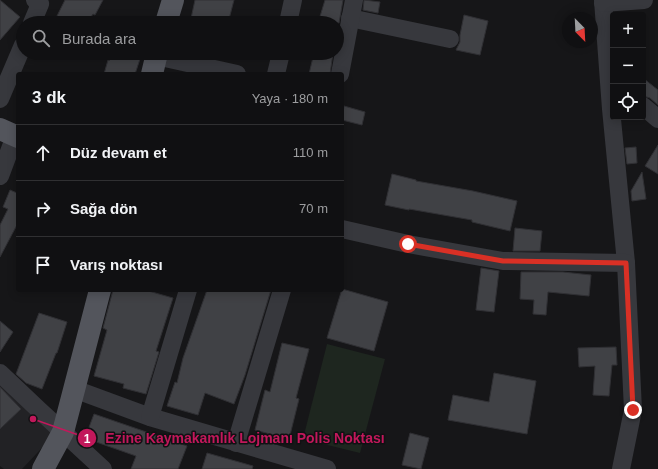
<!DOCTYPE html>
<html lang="tr">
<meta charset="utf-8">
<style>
:root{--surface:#101012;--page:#1e1e20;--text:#f1f3f6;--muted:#9c9d9f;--line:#303032}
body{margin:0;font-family:Arial,sans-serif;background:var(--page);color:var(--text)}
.controls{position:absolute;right:12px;top:12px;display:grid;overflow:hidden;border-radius:4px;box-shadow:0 2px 10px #0003}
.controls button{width:36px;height:36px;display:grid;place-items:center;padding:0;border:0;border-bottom:1px solid var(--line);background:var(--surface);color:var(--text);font:20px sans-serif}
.compass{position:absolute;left:562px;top:12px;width:36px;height:36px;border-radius:50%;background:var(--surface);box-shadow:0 2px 10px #0003;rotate:156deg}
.stop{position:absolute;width:12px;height:12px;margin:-9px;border:3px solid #d93025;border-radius:50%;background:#fff}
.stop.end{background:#d93025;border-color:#fff;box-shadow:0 1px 4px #0008}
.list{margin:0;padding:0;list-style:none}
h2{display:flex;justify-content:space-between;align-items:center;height:52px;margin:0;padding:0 16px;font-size:17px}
h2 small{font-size:13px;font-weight:400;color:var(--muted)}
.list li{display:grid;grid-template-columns:26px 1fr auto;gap:12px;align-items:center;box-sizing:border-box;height:56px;padding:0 16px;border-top:1px solid var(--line)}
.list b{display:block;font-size:15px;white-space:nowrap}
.list em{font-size:13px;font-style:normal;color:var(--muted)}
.icon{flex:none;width:22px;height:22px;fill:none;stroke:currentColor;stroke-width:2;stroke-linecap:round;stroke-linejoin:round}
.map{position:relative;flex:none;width:658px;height:469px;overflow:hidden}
.search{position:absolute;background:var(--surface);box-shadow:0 2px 10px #0003;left:16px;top:16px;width:328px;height:44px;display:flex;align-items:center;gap:10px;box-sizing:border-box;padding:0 14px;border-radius:22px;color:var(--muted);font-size:15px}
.panel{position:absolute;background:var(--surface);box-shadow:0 2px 10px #0003;left:16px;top:72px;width:328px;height:220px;border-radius:4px}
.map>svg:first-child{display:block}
</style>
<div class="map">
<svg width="658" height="469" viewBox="0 0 658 469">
<rect width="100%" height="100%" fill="#161618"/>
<!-- built -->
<polygon fill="#222225" points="0,383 55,434 22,469 4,469 0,466"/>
<!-- green -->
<polygon fill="#1e261f" points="327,344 385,359 360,453 303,439"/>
<!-- building -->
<g fill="#404145" stroke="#303034">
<polygon points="0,0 20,17 0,40"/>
<polygon points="65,0 103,0 95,15 93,14 87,23 65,23 56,18"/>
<polygon points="195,0 234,0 228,23 190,23"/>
<polygon points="325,0 343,0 339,23 318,23"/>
<polygon points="364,0 380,2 378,13 363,10"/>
<polygon points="464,15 488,21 480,55 456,50 460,42 460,35"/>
<polygon points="112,53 142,53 135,74 104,74 108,60 109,61"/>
<polygon points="314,53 333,53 330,74 309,74"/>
<polygon points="643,78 658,90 658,105 650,98 643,96"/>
<polygon points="344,106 365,112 362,125 342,120"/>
<polygon points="658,145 658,174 645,166"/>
<polygon points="636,147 637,163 627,164 625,148"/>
<polygon points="642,172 646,199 632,201 631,191"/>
<polygon points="392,174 416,180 416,181 473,191 517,201 510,231 472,222 472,220 409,209 409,210 385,205"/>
<polygon points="10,190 17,193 18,191 18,223 0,257 0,225 8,209 3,207"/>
<polygon points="515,228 542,231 540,251 513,251"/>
<polygon points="481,268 499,271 494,312 476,310"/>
<polygon points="521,272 563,272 591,275 589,296 548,292 546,315 533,314 534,300 520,299"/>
<polygon points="342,289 388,302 374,351 327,338"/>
<polygon points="113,290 145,290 173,298 156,351 159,352 146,394 123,388 124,384 94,376 107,330 103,328"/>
<polygon points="207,290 271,290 245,375 234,404 205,393 198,415 167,406 175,382 177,383 183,358"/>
<polygon points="39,313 67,322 57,353 56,353 42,389 26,383 16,374"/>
<polygon points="0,321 13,332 0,352"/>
<polygon points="282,343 309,349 296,398 299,399 289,439 255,430 265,390 270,392"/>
<polygon points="616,347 617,365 612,365 609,396 593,395 595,366 579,367 578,348"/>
<polygon points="494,373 536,381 527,434 448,420 453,395 489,402"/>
<polygon points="0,387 21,409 0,429"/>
<polygon points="94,414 187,446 178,469 131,469 136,456 85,438"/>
<polygon points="410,433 429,438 421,469 402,465"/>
<polygon points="207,453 253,466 252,469 202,469"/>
</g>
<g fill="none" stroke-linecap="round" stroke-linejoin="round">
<!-- minor -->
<g stroke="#37383d" stroke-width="18">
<polyline points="603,0 611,109 626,263 633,410 621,469"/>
<polyline points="603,3 644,0"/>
<polyline points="350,18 450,39"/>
<polyline points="32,23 40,4 35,0"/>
<polyline points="288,23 293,0"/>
<polyline points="156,56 237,74"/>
<polyline points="276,74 281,53"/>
<polyline points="340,74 354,0"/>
<polyline points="0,99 23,45"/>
<polyline points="643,106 658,119"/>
<polyline points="0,176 15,136"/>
<polyline points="342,229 408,244 503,261 626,263"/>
<polyline points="0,373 38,409 103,469"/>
<polyline points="74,389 150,417 327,469"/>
<polyline points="150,417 188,290"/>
<polyline points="236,443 282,290"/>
</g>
<!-- major -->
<g stroke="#53555c" stroke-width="22">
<polyline points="166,23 173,0"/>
<polyline points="152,74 157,53"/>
<polyline points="0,129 18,137"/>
<polyline points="43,469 63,432 100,290"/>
</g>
</g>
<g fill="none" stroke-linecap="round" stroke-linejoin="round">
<!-- route -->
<polyline stroke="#d93025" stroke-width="5" points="408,244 503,261 626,263 633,410"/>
</g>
<!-- callouts -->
<path fill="none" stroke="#c2185b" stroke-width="1.5" d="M33 419L87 438"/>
<g fill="#c2185b" stroke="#111113" stroke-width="1.5">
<circle cx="33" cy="419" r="4"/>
<circle cx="87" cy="438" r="10"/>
</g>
<g font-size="12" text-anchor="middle" font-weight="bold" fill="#fff">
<text x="87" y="443">1</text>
</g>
<g font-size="14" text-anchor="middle" font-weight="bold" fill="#c2185b" stroke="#111113" stroke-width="3" stroke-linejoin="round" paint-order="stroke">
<text x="245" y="443">Ezine Kaymakamlık Lojmanı Polis Noktası</text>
</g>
</svg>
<div class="controls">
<button>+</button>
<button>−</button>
<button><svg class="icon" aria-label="locate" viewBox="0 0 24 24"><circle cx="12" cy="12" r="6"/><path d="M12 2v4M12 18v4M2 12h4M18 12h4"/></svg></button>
</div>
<svg class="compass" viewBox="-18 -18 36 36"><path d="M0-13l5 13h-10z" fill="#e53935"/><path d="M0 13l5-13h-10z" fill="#9c9d9f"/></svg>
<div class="stop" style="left:408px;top:244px"></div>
<div class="stop end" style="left:633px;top:410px"></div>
<div class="search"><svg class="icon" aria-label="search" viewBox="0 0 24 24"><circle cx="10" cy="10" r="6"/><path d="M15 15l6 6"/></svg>Burada ara</div>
<section class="panel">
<h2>3 dk<small>Yaya · 180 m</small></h2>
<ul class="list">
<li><svg class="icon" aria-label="ahead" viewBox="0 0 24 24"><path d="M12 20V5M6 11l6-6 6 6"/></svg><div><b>Düz devam et</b></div><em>110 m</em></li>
<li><svg class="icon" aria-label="right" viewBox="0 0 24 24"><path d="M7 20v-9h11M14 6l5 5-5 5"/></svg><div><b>Sağa dön</b></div><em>70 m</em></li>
<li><svg class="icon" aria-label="arrive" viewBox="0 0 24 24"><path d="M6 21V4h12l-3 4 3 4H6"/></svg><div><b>Varış noktası</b></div></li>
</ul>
</section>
</div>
